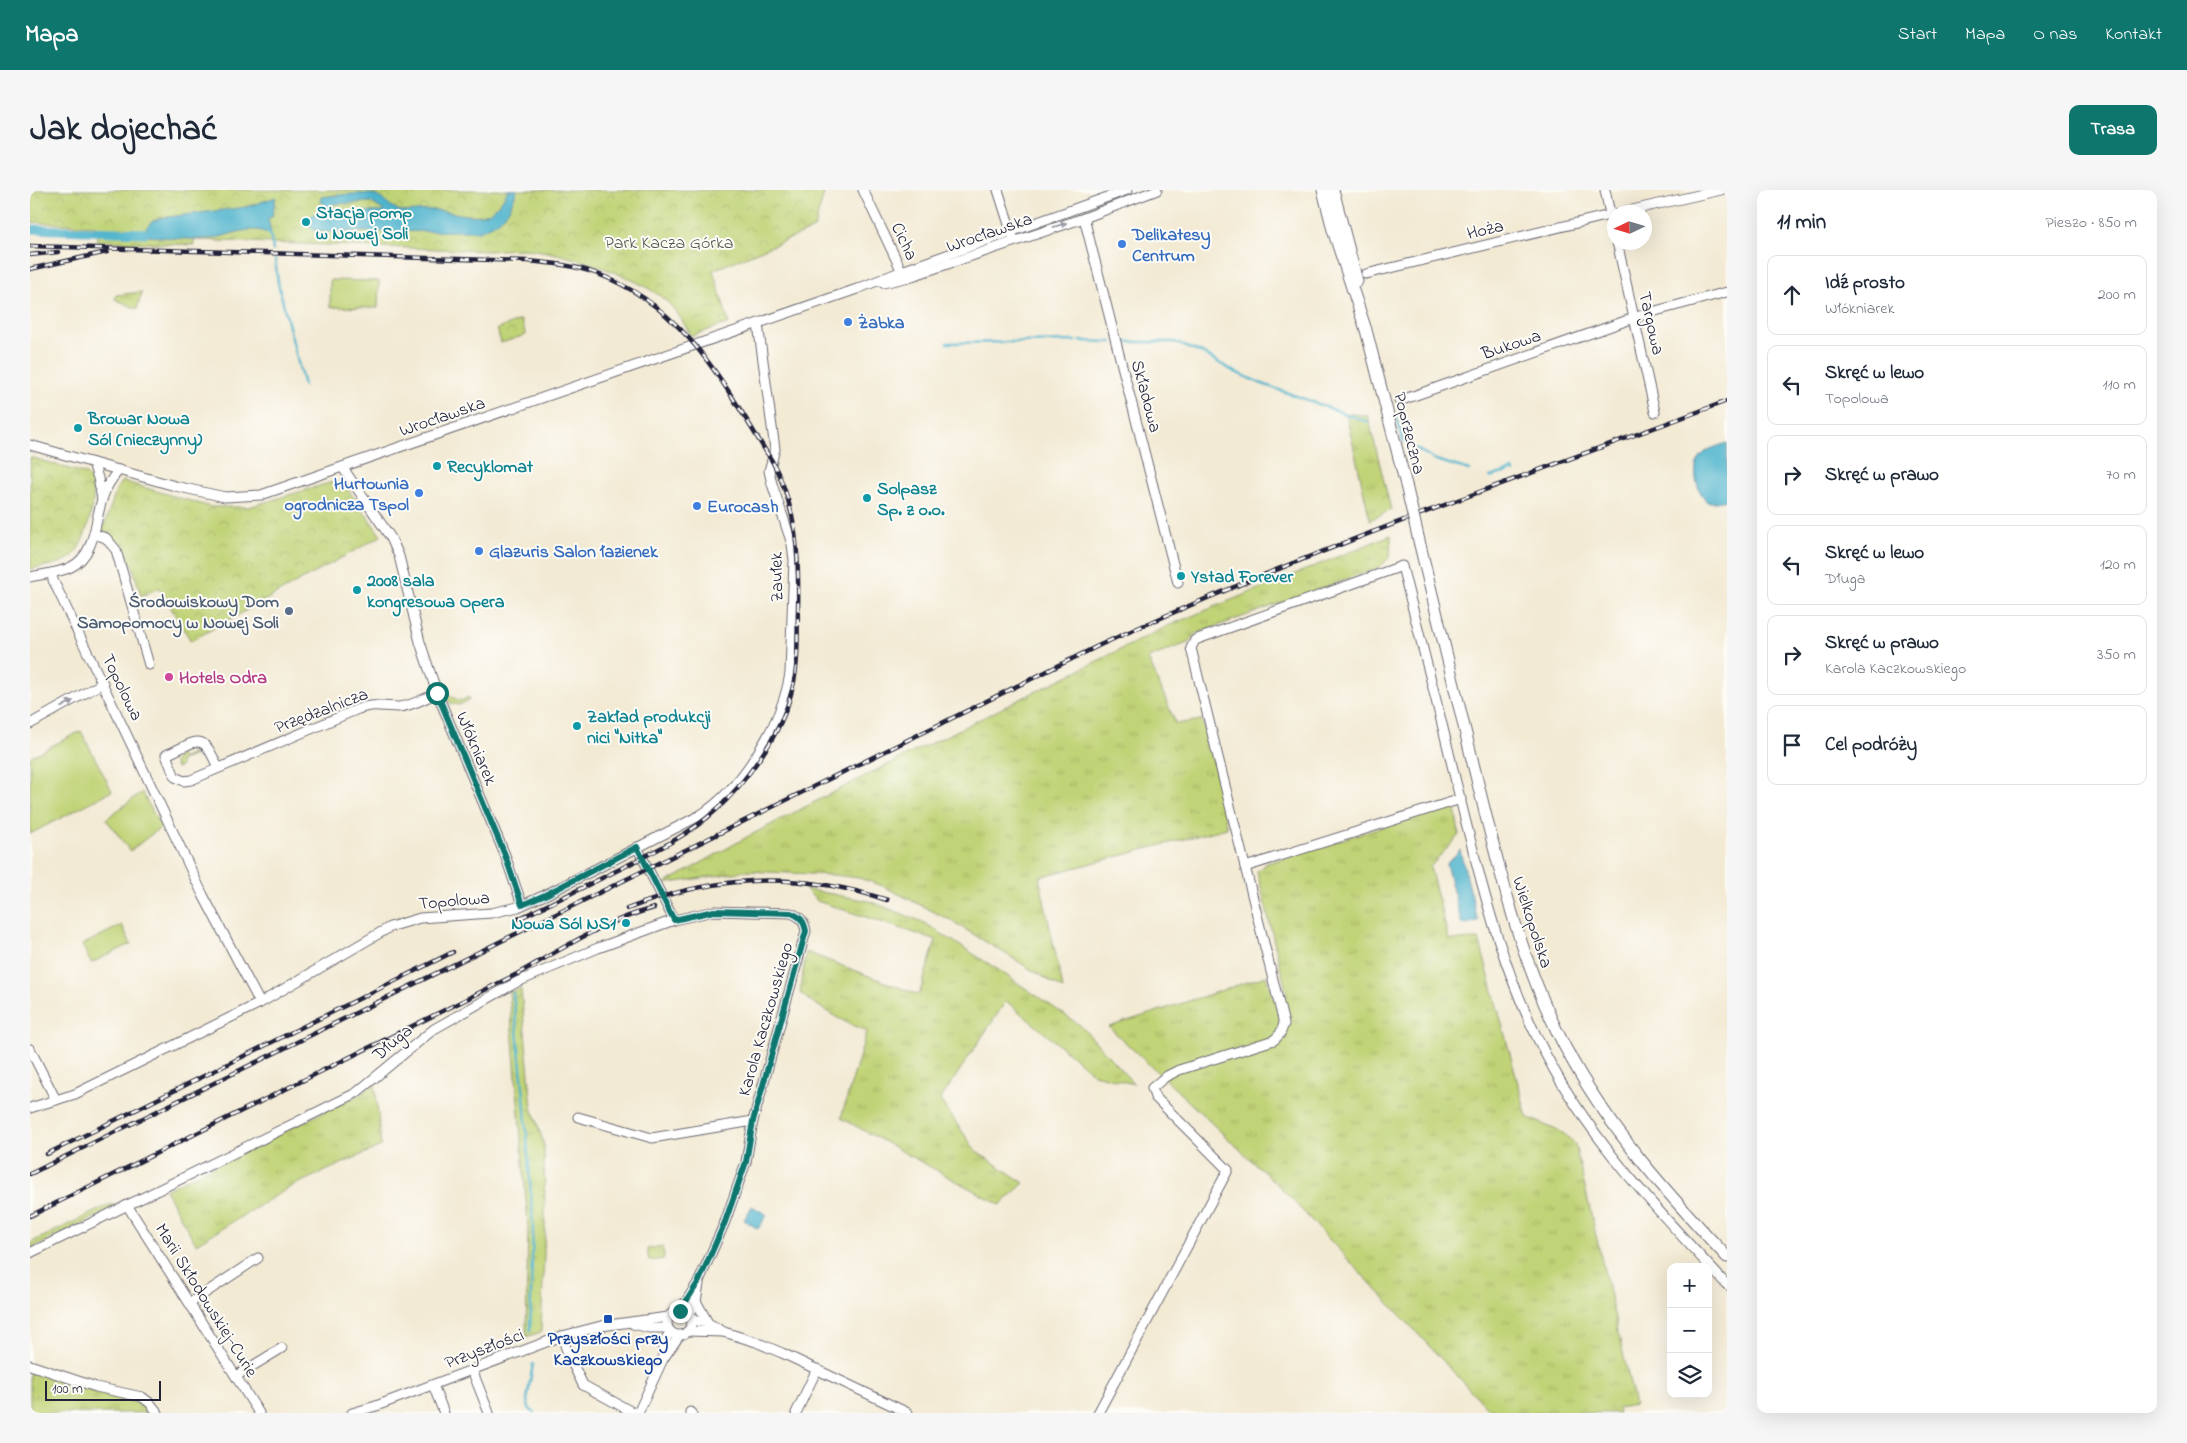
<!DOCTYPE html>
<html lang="pl">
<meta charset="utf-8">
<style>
:root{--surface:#fff;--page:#f6f6f7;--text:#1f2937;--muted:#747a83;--line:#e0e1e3;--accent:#0f766e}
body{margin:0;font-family:"Indie Flower",sans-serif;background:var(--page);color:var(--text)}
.controls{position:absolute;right:15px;bottom:15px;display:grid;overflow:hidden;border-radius:10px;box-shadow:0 5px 20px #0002}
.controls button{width:45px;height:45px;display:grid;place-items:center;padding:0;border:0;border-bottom:1px solid var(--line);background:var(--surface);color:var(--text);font:25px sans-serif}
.compass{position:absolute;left:1577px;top:15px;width:45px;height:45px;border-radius:50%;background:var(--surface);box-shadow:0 5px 20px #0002;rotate:266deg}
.scale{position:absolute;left:15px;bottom:12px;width:116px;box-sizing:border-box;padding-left:5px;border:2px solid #22223b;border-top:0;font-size:14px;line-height:18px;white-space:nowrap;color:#22223b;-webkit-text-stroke:4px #fdfcf7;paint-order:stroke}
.stop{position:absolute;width:15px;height:15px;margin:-11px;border:4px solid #0f766e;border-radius:50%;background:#fff}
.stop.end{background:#0f766e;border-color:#fff;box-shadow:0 1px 5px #0008}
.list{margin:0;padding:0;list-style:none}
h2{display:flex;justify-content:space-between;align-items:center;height:65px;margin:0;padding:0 20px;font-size:21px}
h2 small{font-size:16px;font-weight:400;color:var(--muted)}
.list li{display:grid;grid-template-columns:32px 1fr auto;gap:15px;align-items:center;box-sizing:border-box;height:80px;margin:0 10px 10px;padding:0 10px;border:1px solid var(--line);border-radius:10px}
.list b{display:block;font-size:19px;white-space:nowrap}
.list p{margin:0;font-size:16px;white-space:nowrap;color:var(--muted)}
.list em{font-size:16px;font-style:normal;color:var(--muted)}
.icon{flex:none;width:28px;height:28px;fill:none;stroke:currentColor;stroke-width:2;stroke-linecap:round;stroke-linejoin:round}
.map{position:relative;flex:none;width:1697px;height:1223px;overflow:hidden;border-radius:10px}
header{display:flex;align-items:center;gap:30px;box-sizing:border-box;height:70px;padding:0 25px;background:var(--accent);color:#fff}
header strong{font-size:24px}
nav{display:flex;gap:28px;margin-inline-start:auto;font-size:18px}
.intro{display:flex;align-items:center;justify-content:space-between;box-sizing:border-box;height:120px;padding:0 30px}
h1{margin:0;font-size:35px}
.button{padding:12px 22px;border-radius:10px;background:var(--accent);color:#fff;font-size:18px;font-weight:700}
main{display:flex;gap:30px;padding:0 30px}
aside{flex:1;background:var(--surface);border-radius:10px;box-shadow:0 5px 20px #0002}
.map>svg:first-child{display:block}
</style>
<header>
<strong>Mapa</strong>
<nav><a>Start</a><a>Mapa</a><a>O nas</a><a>Kontakt</a></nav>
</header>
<div class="intro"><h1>Jak dojechać</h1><a class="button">Trasa</a></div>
<main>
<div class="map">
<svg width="1697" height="1223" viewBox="0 0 1697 1223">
<defs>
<pattern id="grass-tufts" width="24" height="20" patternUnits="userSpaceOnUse" patternTransform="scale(1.25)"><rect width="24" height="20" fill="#c0d376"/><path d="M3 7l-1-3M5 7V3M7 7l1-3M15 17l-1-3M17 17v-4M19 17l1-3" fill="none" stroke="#a5b567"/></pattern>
<pattern id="park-crowns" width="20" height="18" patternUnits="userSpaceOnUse" patternTransform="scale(1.25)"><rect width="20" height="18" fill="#c0d376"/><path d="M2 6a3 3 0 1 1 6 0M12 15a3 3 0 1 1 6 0" fill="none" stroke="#a5b567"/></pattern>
</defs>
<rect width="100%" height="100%" fill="#fdfcf7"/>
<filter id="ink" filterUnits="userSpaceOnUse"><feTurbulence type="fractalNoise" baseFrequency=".02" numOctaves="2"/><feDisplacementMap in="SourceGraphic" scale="10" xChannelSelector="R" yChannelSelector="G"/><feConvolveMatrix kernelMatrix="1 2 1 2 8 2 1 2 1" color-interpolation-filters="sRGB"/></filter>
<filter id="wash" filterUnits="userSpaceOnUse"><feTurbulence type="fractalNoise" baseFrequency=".0096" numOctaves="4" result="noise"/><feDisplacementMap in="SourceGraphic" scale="20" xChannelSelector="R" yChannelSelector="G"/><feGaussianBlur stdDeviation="1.12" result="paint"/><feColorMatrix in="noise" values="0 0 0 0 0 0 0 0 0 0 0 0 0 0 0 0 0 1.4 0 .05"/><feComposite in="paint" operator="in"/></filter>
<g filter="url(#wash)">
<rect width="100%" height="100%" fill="#f3ead4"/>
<!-- grass -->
<g fill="url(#grass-tufts)" stroke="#717a58">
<polygon points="112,102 107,119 85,109 86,105"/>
<polygon points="1316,223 1338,226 1361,320 1340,330"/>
<polygon points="1361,345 1360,367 1350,377 1165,444 1160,452 1118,468 1146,534 1172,530 1182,564 1197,638 1009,687 1033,799 920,730 853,696 829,688 803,685 716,681 634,694 717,647 831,588 1140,435"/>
<polygon points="413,488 420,506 430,511 439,507 440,510 429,515 420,513 409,490"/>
<polygon points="164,557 174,559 176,566 173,566 171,562 150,571 151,576 146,578 144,573 146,566 150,564 152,569 165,563"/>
<polygon points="1415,617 1425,617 1429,645 1400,677 1419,750 1449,749 1497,927 1533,943 1545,954 1605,1215 1588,1218 1589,1223 1462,1223 1252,999 1079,837 1236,786 1244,809 1257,805 1227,681 1237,673"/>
<path d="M775,699l64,12 54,21 77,49 81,55 53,58 -40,-10 -88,-73 -66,99 36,51 48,32 -24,22 -159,-87 26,-87c-25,-9 -46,-22 -67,-38l6,-41 113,43 17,-55 -119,-39z"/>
<polygon points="491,799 502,917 514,955 515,1039 511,1142 496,1147 498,1034 479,802"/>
<polygon points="345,894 351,956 262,996 166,1054 135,1000 330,904"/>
<polygon points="81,1014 85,1016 80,1020 0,1059 0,1053"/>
<polygon points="0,1180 80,1206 109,1212 118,1217 122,1223 0,1223"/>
</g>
<!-- park -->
<g fill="url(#park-crowns)" stroke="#717a58">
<path d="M0,0h795l-11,39 -101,41 16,53 -38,13c-6,-10 -11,-21 -19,-29 -22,-28 -113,-57 -148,-58 -12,0 -24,1 -35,2l-295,-11v5l-97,-4 -1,-15 -66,-4z"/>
<polygon points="491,130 496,145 471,153 467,139"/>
<path d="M0,267l56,17c2,2 4,3 5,6 8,15 -6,67 -20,77 -10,8 -28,9 -41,12z"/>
<path d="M92,291l89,26h38l80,-24 13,-2 39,55 -190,105 -32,-53 -18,8 -9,-32h-8c-4,-14 -8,-25 -22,-32l15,-44z"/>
<polygon points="633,1056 634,1069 619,1071 617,1059"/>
</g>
<!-- garden -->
<g fill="#c0d376" stroke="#717a58">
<polygon points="300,90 349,91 348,118 300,117"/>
<polygon points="51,541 82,601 0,644 0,567"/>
<polygon points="112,602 131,637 100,661 76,629"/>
<polygon points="92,735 101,754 61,773 52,755"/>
</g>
<!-- water -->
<g fill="#4db3cc" stroke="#386a84" fill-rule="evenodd">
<path d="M478,0h9c-9,25 -13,31 -38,41l-153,1 -13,-2c-12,-16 4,-16 13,-20l-2,-7 -4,-1 1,-5c15,-2 35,-4 50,-3 12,2 19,14 30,17 10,2 24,-2 35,-1 33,4 54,17 72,-20zM341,12l13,9 -1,1 -48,-1 -4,-4 2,-3z"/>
<path d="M246,7l-4,20 -4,1 3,15 -3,1c-14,-10 -38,1 -53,4 -22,3 -48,-1 -71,-2 1,-10 7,-15 16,-18l86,-11z"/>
<path d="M1697,253v57l-11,2h-9c-13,-15 -18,-40 1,-52 6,-3 13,-5 19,-7z"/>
<polygon points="1430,660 1448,731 1432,735 1416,674"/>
<polygon points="722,1016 737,1025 728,1039 714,1030"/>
</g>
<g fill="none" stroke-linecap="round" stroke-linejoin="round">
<!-- stream -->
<g stroke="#4db3cc" stroke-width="2.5">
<polyline points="240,43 243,60"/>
<polyline points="245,70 248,93 274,196"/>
<polyline points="1050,151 1082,152"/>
<polyline points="1096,152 1144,152 1172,163 1203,181 1230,193 1338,232"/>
<polyline points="917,153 1045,151"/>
<polyline points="1366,227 1367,227 1373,251 1375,252"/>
<polyline points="1385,258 1406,270 1439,280"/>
<polyline points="1460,287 1483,280 1484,282"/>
<polyline points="483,803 494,907 503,1033 500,1140"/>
<polyline points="503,1174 497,1210 499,1218 504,1223"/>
</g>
<!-- canal -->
<polyline stroke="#4db3cc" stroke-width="9" points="0,39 115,43"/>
</g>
</g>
<g filter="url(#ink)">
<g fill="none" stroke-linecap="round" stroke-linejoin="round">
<!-- minor casing -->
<g stroke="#6b6871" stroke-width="11">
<g id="minor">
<polyline points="833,0 874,86"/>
<polyline points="968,0 983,47"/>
<polyline points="1575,0 1584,43"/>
<polyline points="1593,22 1691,0"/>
<polyline points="1054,28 1148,393"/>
<polyline points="1587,52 1625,222"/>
<polyline points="1336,84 1584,24"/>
<polyline points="853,93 879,87 1054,28 1127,0"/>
<polyline points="1369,211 1618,123 1697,102"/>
<polyline points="0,255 145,296 195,307 231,305 827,99 872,81 1097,0"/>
<polyline points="63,273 68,288 72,309"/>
<polyline points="313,278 361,348 369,366 390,452 407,503 475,665 492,715"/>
<polyline points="64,344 76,348 86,360 119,475"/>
<polyline points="22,383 23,390 173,705 230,813"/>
<path d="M0,387c13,-3 29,-4 41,-10 25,-13 23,-44 31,-67 3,-12 9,-21 17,-30"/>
<polyline points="0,534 73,493"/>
<path d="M188,578c-16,-38 -20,-27 -52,-13l9,22 9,4 7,-1 167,-71c17,-6 24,-2 41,-2 13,-1 26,-9 38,-14"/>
<polyline points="607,657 644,730"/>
<polyline points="1215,677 1431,609"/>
<polyline points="0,859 26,910"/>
<path d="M0,918l45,-14 185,-91 130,-76 30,-9 71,-5 27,-6 27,-12 154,-79c43,-27 84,-94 91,-143l4,-113 -2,-16 -20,-60 -3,-13 6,-22 -17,-125"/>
<polyline points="548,927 622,948 723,931"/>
<polyline points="97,1015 229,1223"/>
<path d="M0,1063l326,-160 78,-64 83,-47 81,-34 76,-28 40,-9 77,2c10,4 13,8 15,18l-53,190 -7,41 -21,60 -26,59 -19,30"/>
<polyline points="666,1111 678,1133"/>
<polyline points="160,1113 228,1068"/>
<circle cx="649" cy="1133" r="12"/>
<polyline points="659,1126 666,1111 669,1094"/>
<polyline points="661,1130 678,1133 694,1142 726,1152 752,1163 878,1223"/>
<polyline points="603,1134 620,1138 637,1138"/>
<polyline points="658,1141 694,1142"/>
<polyline points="532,1146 538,1164 553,1195 604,1223"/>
<polyline points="633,1169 633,1154 640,1142"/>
<polyline points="0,1175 66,1197 112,1207 120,1213 128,1223"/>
<polyline points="442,1180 459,1223"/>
<polyline points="206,1186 252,1158"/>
<polyline points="403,1195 414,1223"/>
<polyline points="660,1222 662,1223"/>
<polyline points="322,1223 346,1216 532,1146 571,1136 638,1127"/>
<polyline points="608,1223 633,1169 649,1146"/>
<polyline points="766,1223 787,1179"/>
<path d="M1068,1223l130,-243 -73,-73 -3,-9 13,-11 14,-7 95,-30 6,-6 4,-10 -93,-376 4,-8 207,-74c18,72 37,143 54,216 24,98 47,197 97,286 46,82 111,149 174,217"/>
</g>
</g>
<!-- major casing -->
<g stroke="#6b6871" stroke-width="13">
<g id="major">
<polyline points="1293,0 1303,40 1336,140 1376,295"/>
<polyline points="1303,0 1327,91"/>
<path d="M1390,355c20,81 39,162 59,243 22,89 43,177 86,259 42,80 101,145 162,210"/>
</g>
</g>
<!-- minor -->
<use href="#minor" stroke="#fff" stroke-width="9"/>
<!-- major -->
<use href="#major" stroke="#fff" stroke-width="11"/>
<!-- rail casing -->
<g stroke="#22223b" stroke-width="4.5">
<g id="rail">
<path d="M0,56l497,15c23,2 46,4 68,12 90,32 129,112 177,188 26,47 27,98 26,150 -1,26 1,54 -6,79 -6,25 -18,48 -32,68 -13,19 -27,37 -44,52 -28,26 -63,42 -96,59 -34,17 -68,34 -102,50"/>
<polyline points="0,65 28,62"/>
<polyline points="0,79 77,62"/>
<path d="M597,719c85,-34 173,-38 260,-9"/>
<polyline points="17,964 423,762"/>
<path d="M0,984l1070,-529c204,-93 417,-166 627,-244"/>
<path d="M0,1026l487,-242c45,-25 87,-53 137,-66"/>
</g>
</g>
<!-- rail -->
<use href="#rail" stroke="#fdfcf7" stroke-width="2.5" stroke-dasharray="8" stroke-linecap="butt"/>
<!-- major-bridge casing -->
<g stroke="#6b6871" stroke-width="13" stroke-linecap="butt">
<polyline id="major-bridge" points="1376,295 1390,355"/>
</g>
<!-- major-bridge -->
<use href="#major-bridge" stroke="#fff" stroke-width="11"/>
</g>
<!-- one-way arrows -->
<defs><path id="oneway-solid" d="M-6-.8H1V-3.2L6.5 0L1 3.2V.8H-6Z" transform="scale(1.25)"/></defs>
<g fill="#9c9ca7">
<use href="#oneway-solid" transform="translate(1030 35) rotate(-18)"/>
<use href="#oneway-solid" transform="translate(37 514) rotate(-29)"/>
</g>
</g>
<g fill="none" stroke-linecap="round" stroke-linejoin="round" filter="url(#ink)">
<!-- route -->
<path stroke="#0f766e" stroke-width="6" d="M407,503l68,162 17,50 23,-10 92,-48 37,73 40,-9 77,2c10,4 13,8 15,18l-53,190 -7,41 -21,60 -26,59 -19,30"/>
</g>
<!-- markers -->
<g fill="#0f9aa8" stroke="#fdfcf7" stroke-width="2">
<circle cx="276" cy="32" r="5"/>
<circle cx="48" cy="238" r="5"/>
<circle cx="407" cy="276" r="5"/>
<circle cx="837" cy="308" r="5"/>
<circle cx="1151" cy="386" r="5"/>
<circle cx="327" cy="400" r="5"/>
<circle cx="547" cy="536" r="5"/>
<circle cx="596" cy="733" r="5"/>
</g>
<g fill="#3f7fe0" stroke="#fdfcf7" stroke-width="2">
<circle cx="1092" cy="54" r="5"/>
<circle cx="818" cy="132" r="5"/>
<circle cx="389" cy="303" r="5"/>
<circle cx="667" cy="316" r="5"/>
<circle cx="449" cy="361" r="5"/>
</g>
<circle fill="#5c6f8a" stroke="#fdfcf7" stroke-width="2" cx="259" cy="421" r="5"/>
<circle fill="#d1479c" stroke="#fdfcf7" stroke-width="2" cx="139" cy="487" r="5"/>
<rect fill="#1a4fb4" stroke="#fdfcf7" stroke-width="2" x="573" y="1124" width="10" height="10" rx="2.5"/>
<g text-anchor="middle" stroke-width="4" stroke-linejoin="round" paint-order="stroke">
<!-- culture labels -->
<g font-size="18" font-weight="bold" fill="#0d838f" stroke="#fdfcf7" text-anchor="start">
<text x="286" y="28">Stacja pomp<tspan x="286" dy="21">w Nowej Soli</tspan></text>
<text x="58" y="234">Browar Nowa<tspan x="58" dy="21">Sól (nieczynny)</tspan></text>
<text x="417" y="282">Recyklomat</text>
<text x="847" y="304">Solpasz<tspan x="847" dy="21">Sp. z o.o.</tspan></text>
<text x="1161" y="392">Ystad Forever</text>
<text x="337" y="396">2008 sala<tspan x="337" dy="21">kongresowa Opera</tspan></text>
<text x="557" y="532">Zakład produkcji<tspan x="557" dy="21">nici "Nitka"</tspan></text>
<text x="586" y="739" text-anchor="end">Nowa Sól NS1</text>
</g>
<!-- street labels -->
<g font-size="18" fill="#22223b" stroke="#fdfcf7">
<text transform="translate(1455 39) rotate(-14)" y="6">Hoża</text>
<text transform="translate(959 42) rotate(-19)" y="6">Wrocławska</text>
<text transform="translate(875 51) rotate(65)" y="6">Cicha</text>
<text transform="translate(1622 133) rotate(77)" y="6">Targowa</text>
<text transform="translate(1481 154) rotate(-19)" y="6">Bukowa</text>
<text transform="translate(1117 206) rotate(75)" y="6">Składowa</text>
<text transform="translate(412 226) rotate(-19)" y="6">Wrocławska</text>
<text transform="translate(1380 243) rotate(76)" y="6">Poprzeczna</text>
<text transform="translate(746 387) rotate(-91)" y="6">Zaułek</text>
<text transform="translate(93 497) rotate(64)" y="6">Topolowa</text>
<text transform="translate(291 520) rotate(-21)" y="6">Przędzalnicza</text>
<text transform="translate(447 558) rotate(67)" y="6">Włókniarek</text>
<text transform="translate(424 710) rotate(-5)" y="6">Topolowa</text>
<text transform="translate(1503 732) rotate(72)" y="6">Wielkopolska</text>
<text transform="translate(735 829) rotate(-74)" y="6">Karola Kaczkowskiego</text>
<text transform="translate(362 852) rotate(-40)" y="6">Długa</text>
<text transform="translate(177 1110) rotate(58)" y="6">Marii Skłodowskiej-Curie</text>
<text transform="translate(454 1158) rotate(-21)" y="6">Przyszłości</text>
</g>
<!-- shop labels -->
<g font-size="18" font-weight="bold" fill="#366cbe" stroke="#fdfcf7" text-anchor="start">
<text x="1102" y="50">Delikatesy<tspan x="1102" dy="21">Centrum</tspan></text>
<text x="828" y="138">Żabka</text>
<text x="379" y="299" text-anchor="end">Hurtownia<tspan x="379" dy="21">ogrodnicza Tspol</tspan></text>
<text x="677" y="322">Eurocash</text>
<text x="459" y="367">Glazuris Salon łazienek</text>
</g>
<!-- park labels -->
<g font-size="18" fill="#51574d" stroke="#fdfcf7">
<text x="639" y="58">Park Kacza Górka</text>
</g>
<!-- service labels -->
<g font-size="18" font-weight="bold" fill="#4e5e75" stroke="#fdfcf7" text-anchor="end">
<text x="249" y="417">Środowiskowy Dom<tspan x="249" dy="21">Samopomocy w Nowej Soli</tspan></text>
</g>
<!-- hotel labels -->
<g font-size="18" font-weight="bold" fill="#b23c85" stroke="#fdfcf7" text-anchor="start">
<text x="149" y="493">Hotels Odra</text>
</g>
<!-- transit labels -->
<g font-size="18" font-weight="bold" fill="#164399" stroke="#fdfcf7">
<text x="578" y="1154">Przyszłości przy<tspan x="578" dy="21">Kaczkowskiego</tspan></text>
</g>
</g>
</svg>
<div class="controls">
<button>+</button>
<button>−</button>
<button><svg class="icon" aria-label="layers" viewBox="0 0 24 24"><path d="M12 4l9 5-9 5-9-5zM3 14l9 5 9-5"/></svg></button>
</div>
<svg class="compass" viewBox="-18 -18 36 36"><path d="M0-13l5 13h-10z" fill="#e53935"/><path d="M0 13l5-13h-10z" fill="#747a83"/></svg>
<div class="scale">100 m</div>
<div class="stop" style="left:407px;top:503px"></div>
<div class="stop end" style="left:650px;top:1121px"></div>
</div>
<aside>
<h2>11 min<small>Pieszo · 850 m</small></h2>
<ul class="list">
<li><svg class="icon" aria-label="ahead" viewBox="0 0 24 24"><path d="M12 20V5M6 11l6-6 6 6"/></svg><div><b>Idź prosto</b><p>Włókniarek</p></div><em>200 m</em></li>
<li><svg class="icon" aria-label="left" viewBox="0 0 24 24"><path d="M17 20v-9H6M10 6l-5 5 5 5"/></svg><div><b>Skręć w lewo</b><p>Topolowa</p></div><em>110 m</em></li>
<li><svg class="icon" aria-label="right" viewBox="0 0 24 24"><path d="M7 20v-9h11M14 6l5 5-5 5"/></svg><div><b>Skręć w prawo</b></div><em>70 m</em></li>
<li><svg class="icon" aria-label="left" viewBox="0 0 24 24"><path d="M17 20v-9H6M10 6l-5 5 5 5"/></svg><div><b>Skręć w lewo</b><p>Długa</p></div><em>120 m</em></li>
<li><svg class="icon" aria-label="right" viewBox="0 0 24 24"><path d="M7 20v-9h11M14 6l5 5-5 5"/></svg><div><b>Skręć w prawo</b><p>Karola Kaczkowskiego</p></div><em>350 m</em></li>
<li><svg class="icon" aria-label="arrive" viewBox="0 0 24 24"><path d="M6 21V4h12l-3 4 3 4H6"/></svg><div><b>Cel podróży</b></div></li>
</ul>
</aside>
</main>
